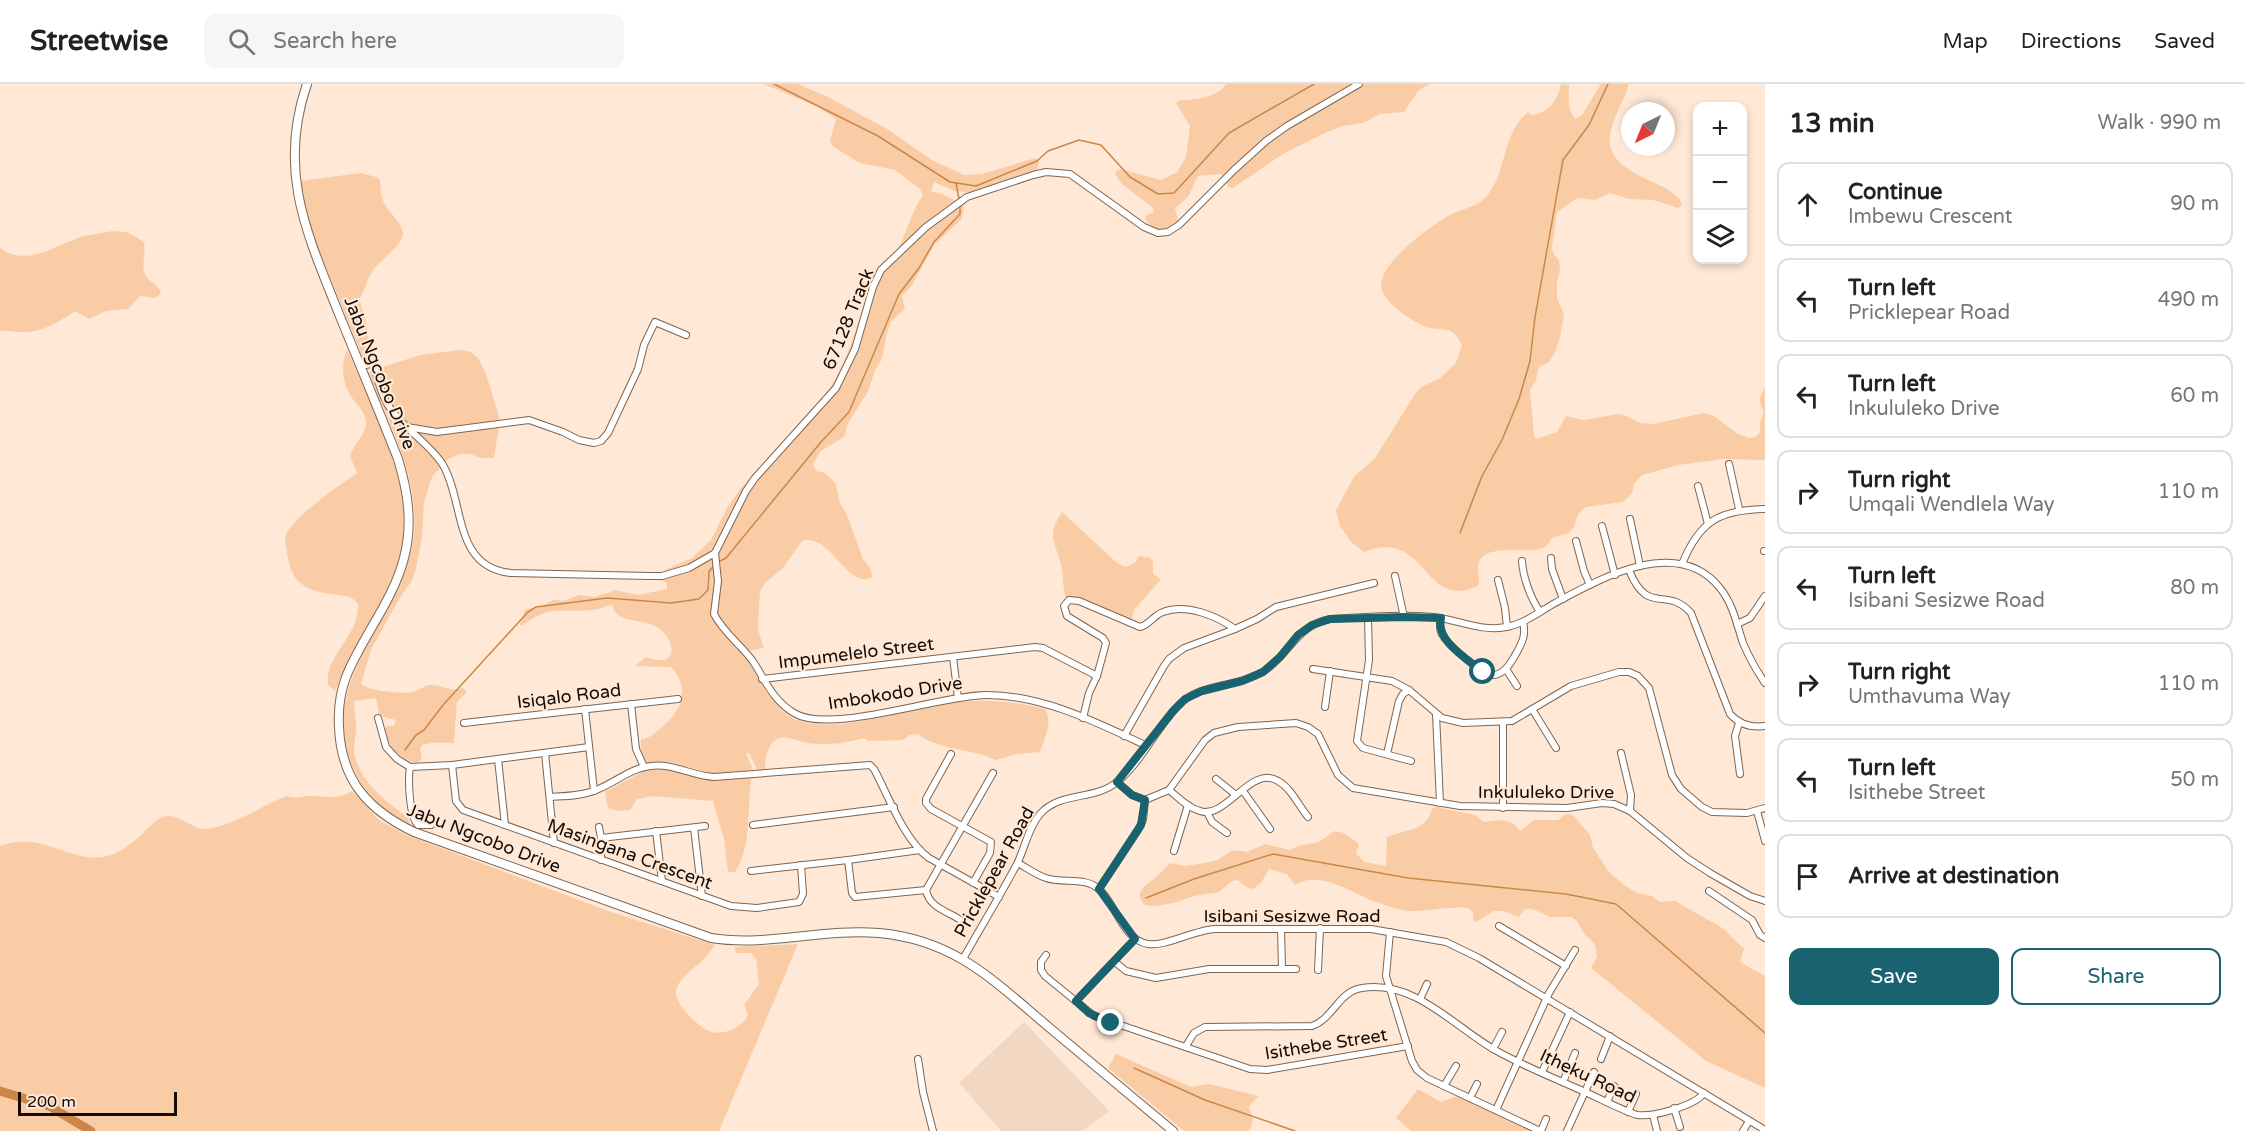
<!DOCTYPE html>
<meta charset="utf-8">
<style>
:root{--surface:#fff;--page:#f6f6f6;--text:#222;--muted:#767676;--line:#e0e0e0;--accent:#196370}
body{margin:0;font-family:"Varela Round",sans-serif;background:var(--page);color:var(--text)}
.controls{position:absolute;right:18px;top:18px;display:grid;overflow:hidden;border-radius:12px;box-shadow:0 3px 9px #0003}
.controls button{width:54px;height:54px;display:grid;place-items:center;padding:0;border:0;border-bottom:2px solid var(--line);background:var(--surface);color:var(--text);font:30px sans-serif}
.compass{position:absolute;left:1621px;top:18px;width:54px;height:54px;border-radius:50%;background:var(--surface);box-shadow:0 3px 9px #0003;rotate:223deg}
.scale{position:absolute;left:18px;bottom:15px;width:159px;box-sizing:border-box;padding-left:6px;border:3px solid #140b04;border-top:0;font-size:16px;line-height:21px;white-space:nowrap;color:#140b04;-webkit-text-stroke:4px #ffe8d6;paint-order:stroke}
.stop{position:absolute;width:18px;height:18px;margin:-14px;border:4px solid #196370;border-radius:50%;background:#fff}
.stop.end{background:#196370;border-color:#fff;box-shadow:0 2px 6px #0008}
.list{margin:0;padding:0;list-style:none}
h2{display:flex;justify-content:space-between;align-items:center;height:78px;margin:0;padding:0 24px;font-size:26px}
h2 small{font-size:20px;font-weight:400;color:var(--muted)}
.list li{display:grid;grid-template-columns:39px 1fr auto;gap:18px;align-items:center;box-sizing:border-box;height:84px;margin:0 12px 12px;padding:0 12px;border:2px solid var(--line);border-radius:12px}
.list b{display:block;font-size:22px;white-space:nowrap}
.list p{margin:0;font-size:20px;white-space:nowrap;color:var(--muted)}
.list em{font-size:20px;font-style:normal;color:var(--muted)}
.actions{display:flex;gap:12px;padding:18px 24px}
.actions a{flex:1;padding:14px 0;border:2px solid var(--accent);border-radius:12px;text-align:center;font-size:21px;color:var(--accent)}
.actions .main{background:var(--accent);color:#fff}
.icon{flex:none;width:33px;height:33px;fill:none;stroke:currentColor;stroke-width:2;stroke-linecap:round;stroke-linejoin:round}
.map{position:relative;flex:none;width:1765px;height:1047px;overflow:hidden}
header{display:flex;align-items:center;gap:36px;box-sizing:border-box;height:84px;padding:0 30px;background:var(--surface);border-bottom:2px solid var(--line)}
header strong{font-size:28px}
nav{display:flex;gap:33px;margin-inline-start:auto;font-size:21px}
.search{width:420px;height:54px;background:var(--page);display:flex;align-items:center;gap:15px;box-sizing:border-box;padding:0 21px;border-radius:12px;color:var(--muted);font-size:22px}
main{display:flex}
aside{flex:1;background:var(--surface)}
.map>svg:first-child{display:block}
</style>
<header>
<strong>Streetwise</strong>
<div class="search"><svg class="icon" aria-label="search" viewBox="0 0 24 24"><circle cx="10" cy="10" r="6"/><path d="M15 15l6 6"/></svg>Search here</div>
<nav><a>Map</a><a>Directions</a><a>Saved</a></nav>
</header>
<main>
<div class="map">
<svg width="1765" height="1047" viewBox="0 0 1765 1047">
<rect width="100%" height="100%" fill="#ffe8d6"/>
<!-- built -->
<polygon fill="#f2d7c2" points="1024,938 1109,1027 1082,1047 1001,1047 959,999"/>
<!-- green -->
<g fill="#facca6">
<path d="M764,0h34l30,13 59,32 45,31 32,15 18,-1 53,-16 4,3 -2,9 -68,22 -15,-1 -20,-9 -3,9 11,3 22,11 -2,14 -28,26 -22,40 -10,11 3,13 -14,13 -4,10 -5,27 -7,11 -7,22 -20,31 -4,14 -23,14 -8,13 3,7 9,2 11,11 4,19 7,12 16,44 8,10 1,8c-24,14 -42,-45 -70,-36l-19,27 -17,14 -6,9 -2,39 6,18 -22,4c17,23 24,49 49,65 34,21 115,-8 153,-14 35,-4 67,-3 101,6 8,14 0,28 -5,43l-23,2 -21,6c-25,-12 -56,-9 -78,-26l-8,1 -8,5 -34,1 -4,-3c-17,5 -39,8 -56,5 -9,-1 -20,-7 -28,-5 -12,3 -15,21 -15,31l-8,1 -8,-17h-3l7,17 -39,4 -45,-12 -24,1 -4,-12v-12c9,-1 13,-5 20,-11 21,-17 30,-40 10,-61l-36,-1 11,-9c30,12 32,-12 14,-28 -14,-12 -43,-3 -48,-24 -5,0 -8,3 -14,4 -32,6 -44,-7 -75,16h-3l5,-16 12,-1 17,-8 10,1 15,-6 17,2c6,-4 12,-3 18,-7l24,5 29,-6v-6l-6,-3 4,-10 27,-12 19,-18 16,-32 14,-20 84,-93c26,-34 31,-75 48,-113 6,-15 20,-24 27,-37 8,-17 12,-34 23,-50l-3,-6 -25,-19 -35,-7 -28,-17 -2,-5 6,-22 -18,-12z"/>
<path d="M1226,0h204l-11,6 -15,22 -24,2 -17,9 -21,3 -17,7 -42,21 -50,34 -4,-1 -8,-13 -23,2 -10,21 -13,11 4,16c-14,8 -24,8 -34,-5l2,-4 7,-3 -1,-4 -31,-24 -7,-10 1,-3 4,-2 41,11 16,-8 9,-15 4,-31 -14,-23 3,-3c15,0 38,-2 47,-16z"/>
<path d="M1561,0l8,1c0,11 -2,24 6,34l7,-4 19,-31h28c-5,17 -17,35 -19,52 -5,42 68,45 72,69l-4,3 -25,-8 -24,-1 -19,-6 -15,7 -18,-2 -20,14 -5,35 1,6 6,7 1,11 -3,11v16l7,16 -4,24 -5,14 -6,10 -10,5 -3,13 -6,10 4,46 2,3 21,-7 9,-16 18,4 34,-6 6,1 17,8 12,1 51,-11 10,3 24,18 11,4 7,-1 4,-5v-10l4,-9 -5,-13 6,-14v74l-40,-1 -47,6 -36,10 -8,9 -2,9 -9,9 -37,5 -8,7 -4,13 -5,6 -17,5c-2,2 -3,6 -6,8 -13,11 -59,-5 -67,16 -3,8 2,17 -1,24 -6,2 -12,5 -19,5 -36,1 -40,-61 -95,-39l-13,-10 -11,-16 -4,-15 8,-16 10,-18 21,-19 40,-64 6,-7 18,-8 16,-15 7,-18c-2,-5 -5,-11 -10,-14 -6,-4 -16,-2 -22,-4 -13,-3 -41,-22 -47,-35 -13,-25 48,-67 67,-78 11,-6 23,-7 33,-15 25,-23 17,-66 45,-88l3,3c17,-1 27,-15 30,-31z"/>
<path d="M361,89l15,4 4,3c1,7 0,14 3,21 5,12 20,21 20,34 -5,15 -19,21 -29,34 -7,9 -9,21 -15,31 7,15 12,41 9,58l-4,2 -53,-129 -11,-50z"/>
<path d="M113,147l14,1 17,10c2,10 -2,20 0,29 2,11 15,12 17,23l-6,4 -15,-2 -12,13 -22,2 -17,8 -14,-8c-14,10 -33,21 -50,21 -9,1 -17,-2 -25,-1v-83c27,20 55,-3 81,-11 10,-3 22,-4 32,-6z"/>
<path d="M347,265c28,70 77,145 48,223 -14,35 -36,68 -53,101l-7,18 -7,-6c-4,-30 31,-47 30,-81 -6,-8 -12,-8 -21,-9 -41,-5 -48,-17 -52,-57 4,-19 55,-53 72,-65l-7,-17c3,-11 16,-21 16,-33 0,-8 -6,-16 -11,-21 -13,-17 -15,-34 -8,-53z"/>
<path d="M461,266l10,2 7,6 8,16 14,46 -6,38h-14l-9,-4h-11l-12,5 -16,18 -8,25 -2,35 -6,32 -5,13 -12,17 -28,51 -10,34c7,7 41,10 52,8 6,-1 11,-7 17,-7 14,0 17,7 33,3l4,4 -10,10 -3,41c-11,0 -23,-1 -32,2l-2,5c2,6 3,9 -3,13 -18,-4 -28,-16 -33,-33l3,-4h7l2,-6 -12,-3 -5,-4 -3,-15 -22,3c0,8 2,15 2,23 1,10 -3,20 -2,29 6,29 32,49 54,64l2,7c-24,-11 -44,-29 -55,-52 -45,-89 51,-155 59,-239 5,-57 -25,-110 -46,-161l52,-17z"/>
<path d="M1062,428l55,51 9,4 9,-4 4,-7 11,2 3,4v12l8,5 -27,31 -3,11 -54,-24 -11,1c-4,-11 -2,-22 -5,-33 -6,-25 -15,-28 1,-53z"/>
<path d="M668,684l37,11 10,1 37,-4c-6,31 1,69 -17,96h-7l-4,-33 -11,-38 -60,-5 -16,3 -7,11 -12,1 -10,-3 -3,-16 43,-23z"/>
<path d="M352,707l27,29 25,14 207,78 104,33c-4,5 -7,10 -12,15 -8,8 -26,19 -27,32 -1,13 24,37 36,40 13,3 31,-5 36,-17l-4,-10 15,-21 -3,-25 -5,-6h-15l-1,-6 63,-3 -79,187h-719v-285c42,-16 66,16 103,11 15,-2 31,-15 42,-26 5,-4 11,-12 18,-14 14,-5 29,13 43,12 28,-3 54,-23 81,-33 8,3 12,1 20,0 16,-1 30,5 45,-5z"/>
<path d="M1436,723l39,8 9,7c16,-2 26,-5 36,9l14,-11h24l7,-6 8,1 17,20 3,13 16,24 15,13 13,8 15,3 8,6 15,-1 49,28 20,20 -4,13 25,14v112l-59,-27 -115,-93 6,-11 -2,-13 -10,-9 -9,-15 -5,-3h-21l-15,-7 -7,-1 -4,1 -5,7 -15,-6h-10l-18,11 -3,-2v-8l-5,-4c-20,-2 -41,4 -60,3 -10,-1 -22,-6 -32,-9 -24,-9 -57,-33 -81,-17l-8,-11 -18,-5 -8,14 -8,6 -7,-2 -8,-7 -6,1 -13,11 -25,4 -20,7 -19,3 -10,-1c-13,-12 1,-20 10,-27 6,-5 10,-10 15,-15l14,3 21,-3 12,-3 16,-10 14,2 18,-8 24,6 12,-5 18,-3 16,-11 9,2 15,11 -3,10 9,8 21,4 1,-29c19,-8 39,-5 45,-28z"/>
<polygon points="1116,970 1191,1003 1209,1000 1259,1012 1249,1022 1253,1036 1249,1047 1184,1047 1108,984"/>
<polygon points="1418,1005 1441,1018 1457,1012 1533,1047 1411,1047 1396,1034"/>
</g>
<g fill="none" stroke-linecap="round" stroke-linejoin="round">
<!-- stream -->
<g stroke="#cb874a" stroke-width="1.5">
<polyline points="774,0 878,52 950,98 976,102 1037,77 1048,67 1079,56 1101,61 1130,93 1158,110 1174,109 1229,49 1314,0"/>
<polyline points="956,99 959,115"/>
<polyline points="1460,449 1482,392 1502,356 1519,315 1530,277 1535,233 1563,76 1589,41 1608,0"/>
<polyline points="718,478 726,474 821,358 849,328 899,210 919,184 934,158 960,130 960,120"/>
<polyline points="405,666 416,651 424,646 443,621 528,528 536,523 607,514 671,519 699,515 708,506 709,488 714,481"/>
<polyline points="1146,814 1194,795 1273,770 1408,794 1566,810 1616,820 1765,949"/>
<polyline points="1134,984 1205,1016 1295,1047"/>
</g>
<!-- river -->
<polyline stroke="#cb874a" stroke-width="9" points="0,1007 49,1022 91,1047"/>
<!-- street casing -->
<g stroke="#7d6551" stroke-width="8">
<g id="street">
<path d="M360,282l11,-2 2,1c6,14 7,30 17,43 14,21 40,36 53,57 22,38 10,102 68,108l138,3h13l27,-8 26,-15 31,-62 9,-13 81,-90 19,-39 18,-62 8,-17 45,-43 41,-30 66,-22 13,-3 24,2 74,53 14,6 10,-1 11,-7 55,-55 32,-29 21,-15 72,-42"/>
<polyline points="407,343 437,348 529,336 563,348 579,356 594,359 601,357 608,349 638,285 644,261 655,238 686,251"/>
<polyline points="1729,380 1739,425"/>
<polyline points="1698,402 1708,440"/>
<polyline points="1630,435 1640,482"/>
<polyline points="1602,442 1615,491"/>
<polyline points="1576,457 1584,487 1590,501"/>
<polyline points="1764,467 1765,467"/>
<path d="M715,469l3,28 -4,33c9,18 26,30 38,46 13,19 20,40 42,53 36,22 146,-18 193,-18 56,0 111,28 160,51"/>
<polyline points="1551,474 1552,485 1563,515"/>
<path d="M1522,477c1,16 8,36 18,51"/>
<path d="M1682,480c18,-44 38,-54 83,-55"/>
<path d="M1629,486c19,47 37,15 62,43l39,101c10,11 21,14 35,12"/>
<polyline points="1395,492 1404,533"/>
<polyline points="1498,496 1505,524 1507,543"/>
<polyline points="1368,533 1369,576 1357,657 1363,664 1411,677"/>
<path d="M1441,534c-1,5 -2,9 0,14 4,11 42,44 53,43 11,-1 18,-14 23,-23 6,-11 9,-18 6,-30"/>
<polyline points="1737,540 1750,534 1765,512"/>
<polyline points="953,573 958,614"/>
<polyline points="1313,585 1392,597 1409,606 1442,634 1463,639 1512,637 1571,602 1619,588 1629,588 1638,592 1649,604 1672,691 1681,705 1702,723 1712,728 1747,729 1765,724"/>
<polyline points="1506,585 1517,602"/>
<polyline points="762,595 1035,563 1043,564 1097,592"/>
<polyline points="631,620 636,665 644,683"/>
<polyline points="1325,623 1330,587"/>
<polyline points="585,625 594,707"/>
<polyline points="1532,625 1556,664"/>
<polyline points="1436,630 1440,719"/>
<polyline points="378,634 386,663 397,675 410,683 452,681 589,663"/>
<path d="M1083,634l6,-25 8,-17 9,-33 -3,-5 -36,-22 -3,-10 5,-6 10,1 61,26c9,-2 14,-12 23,-15 23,-9 54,4 72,17"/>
<polyline points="1503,638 1503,724"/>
<polyline points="464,639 678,615"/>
<polyline points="1739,639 1735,652 1740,690"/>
<polyline points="1124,652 1164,582 1169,575 1184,564 1235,545 1257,535 1276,523 1374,499"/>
<polyline points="545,669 554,759"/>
<polyline points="1621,669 1631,711 1630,727"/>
<polyline points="951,670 926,715 926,719 931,725 991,758 990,769 973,799"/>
<polyline points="1387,670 1399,617 1403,610 1409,606"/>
<polyline points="498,675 505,741"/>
<polyline points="452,681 456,717 463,726 731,822 757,824 799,818 803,810 801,781"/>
<path d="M410,683c-2,12 -1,50 8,58h13"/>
<polyline points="1216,695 1236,711"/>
<polyline points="1117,698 1132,711 1145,716 1169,706 1205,656 1214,649 1238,643 1296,639 1308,643 1318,650 1338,691 1353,704 1460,722 1567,724 1602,719 1614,720 1630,727 1687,774 1710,789 1750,812 1765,817"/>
<path d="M1169,706c9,7 19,18 31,21 26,9 51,-47 78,-30 13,7 21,25 30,36"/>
<polyline points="1243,707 1270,745"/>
<path d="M550,713c15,-1 32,-1 46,-7 19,-7 34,-22 55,-24 22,-3 41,10 63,11l156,-12 4,4c15,28 30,71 55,89l70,39"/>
<polyline points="1757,727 1765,757"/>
<polyline points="1207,728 1212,738 1227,749"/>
<polyline points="753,741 894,723"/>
<polyline points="599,743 601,754"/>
<polyline points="694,744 702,812"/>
<polyline points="656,747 662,797"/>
<polyline points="1174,767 1188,721"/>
<polyline points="601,776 601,754 705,742"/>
<polyline points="848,776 852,809 855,813 926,806"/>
<path d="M1018,779c9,5 18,12 28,15 17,6 40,-2 54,12 16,15 23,50 48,54 17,3 46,-14 67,-15h156l75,13 33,16 286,172"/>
<polyline points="751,787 848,776 920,766"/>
<polyline points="1099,805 1138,746 1143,736 1145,716"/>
<polyline points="1709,807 1752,836 1760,851 1765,854"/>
<path d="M959,835c-13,-8 -30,-12 -33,-29l67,-117"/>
<polyline points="1499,842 1566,882"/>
<polyline points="1281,845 1282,885"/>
<polyline points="1390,848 1386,892 1412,977 1417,986 1427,994 1540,1047"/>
<polyline points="1046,871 1041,878 1041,886 1045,892 1094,932 1250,985 1267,986 1408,962"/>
<path d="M963,875c18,-32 37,-63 54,-95 8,-16 11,-36 23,-50 20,-23 54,-13 77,-32 26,-21 39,-55 63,-78 22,-22 58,-16 84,-33 25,-16 33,-46 66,-52 34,-2 70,-5 104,-2 25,3 47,15 72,10 18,-3 33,-15 49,-24 46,-25 123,-68 165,-15 13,16 17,37 23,55 6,14 13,27 22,40"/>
<polyline points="1115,878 1126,887 1156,894 1209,885 1296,885"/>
<polyline points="1318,886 1320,844"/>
<polyline points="1420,915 1427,900"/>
<polyline points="1076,917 1135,855"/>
<path d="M1186,962l8,-13 11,-6 107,-1c21,-7 27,-35 50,-38 53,-8 91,38 133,62 28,16 59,28 88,41 18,8 36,18 54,24 16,2 58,-9 67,-22"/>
<polyline points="1493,965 1502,948"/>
<polyline points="918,975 923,1008 933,1047"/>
<polyline points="1601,975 1610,952"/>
<polyline points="1542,988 1570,928"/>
<polyline points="1563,998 1575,969"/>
<polyline points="1444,1002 1456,982"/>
<polyline points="1470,1014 1477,1000"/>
<polyline points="1607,1018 1614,1002"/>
<polyline points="1674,1024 1680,1043"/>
<polyline points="1496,1026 1549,909 1575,866"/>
<polyline points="1628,1028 1636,1010"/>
<polyline points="1653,1031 1657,1047"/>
<polyline points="1541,1047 1546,1035"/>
<polyline points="1567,1047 1594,988"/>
<polyline points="1743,1047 1749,1037"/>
</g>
</g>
<!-- secondary casing -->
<g stroke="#7d6551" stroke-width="10">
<path id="secondary" d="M307,0c-30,87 0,150 32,230 20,49 40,97 59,145 10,33 15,65 6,99 -11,43 -42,79 -58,119 -6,16 -8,33 -7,50 2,53 29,83 75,105l297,106c57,9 112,-10 168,-5 77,7 116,49 172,96 41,34 81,68 122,102"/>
</g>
<!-- street -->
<use href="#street" stroke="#fff" stroke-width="6"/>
<!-- secondary -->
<use href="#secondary" stroke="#fff" stroke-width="8"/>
</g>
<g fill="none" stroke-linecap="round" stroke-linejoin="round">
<!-- route -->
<path stroke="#196370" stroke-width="8" d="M1111,939l-22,-10 -13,-12 59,-62 -36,-50 42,-64 4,-25 -13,-5 -15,-13 56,-71 12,-12 17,-8 40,-10 21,-9 17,-15 18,-22 14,-10 18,-6 74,-2 37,1c-6,23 27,41 42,54"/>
</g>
<g text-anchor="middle" stroke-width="4.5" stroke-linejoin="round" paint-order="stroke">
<!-- street labels -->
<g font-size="18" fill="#140b04" stroke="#ffe8d6">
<text transform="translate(848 235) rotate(-68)" y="6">67128 Track</text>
<text transform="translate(380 289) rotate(68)" y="6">Jabu Ngcobo Drive</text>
<text transform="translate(856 569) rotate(-7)" y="6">Impumelelo Street</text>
<text transform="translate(895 609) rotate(-9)" y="6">Imbokodo Drive</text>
<text transform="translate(569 612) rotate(-7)" y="6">Isiqalo Road</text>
<text x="1546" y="714">Inkululeko Drive</text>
<text transform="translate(484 754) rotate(21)" y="6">Jabu Ngcobo Drive</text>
<text transform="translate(630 770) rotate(20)" y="6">Masingana Crescent</text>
<text transform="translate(994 788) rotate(-61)" y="6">Pricklepear Road</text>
<text x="1292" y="838">Isibani Sesizwe Road</text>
<text transform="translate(1326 960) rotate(-9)" y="6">Isithebe Street</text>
<text transform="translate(1588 992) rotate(25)" y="6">Itheku Road</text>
</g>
</g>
</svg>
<div class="controls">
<button>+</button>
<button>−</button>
<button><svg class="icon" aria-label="layers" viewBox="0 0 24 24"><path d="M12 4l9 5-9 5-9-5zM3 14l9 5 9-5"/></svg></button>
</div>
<svg class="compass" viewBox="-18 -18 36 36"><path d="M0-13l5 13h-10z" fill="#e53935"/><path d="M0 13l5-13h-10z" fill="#767676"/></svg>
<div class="scale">200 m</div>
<div class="stop" style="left:1483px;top:588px"></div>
<div class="stop end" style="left:1111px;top:939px"></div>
</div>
<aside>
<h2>13 min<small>Walk · 990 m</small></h2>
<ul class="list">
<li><svg class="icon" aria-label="ahead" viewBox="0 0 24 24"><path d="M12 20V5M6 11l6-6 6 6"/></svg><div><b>Continue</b><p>Imbewu Crescent</p></div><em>90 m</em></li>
<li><svg class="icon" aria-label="left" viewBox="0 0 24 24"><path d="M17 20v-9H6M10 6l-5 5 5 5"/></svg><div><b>Turn left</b><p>Pricklepear Road</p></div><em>490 m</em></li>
<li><svg class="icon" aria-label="left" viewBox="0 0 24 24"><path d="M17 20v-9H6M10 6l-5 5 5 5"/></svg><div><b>Turn left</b><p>Inkululeko Drive</p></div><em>60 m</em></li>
<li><svg class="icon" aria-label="right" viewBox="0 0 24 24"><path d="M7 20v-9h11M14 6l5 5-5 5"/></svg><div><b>Turn right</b><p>Umqali Wendlela Way</p></div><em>110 m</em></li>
<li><svg class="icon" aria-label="left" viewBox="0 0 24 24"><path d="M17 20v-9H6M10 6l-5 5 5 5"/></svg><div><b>Turn left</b><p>Isibani Sesizwe Road</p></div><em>80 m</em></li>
<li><svg class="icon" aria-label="right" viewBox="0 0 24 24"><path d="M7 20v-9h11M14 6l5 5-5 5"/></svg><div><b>Turn right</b><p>Umthavuma Way</p></div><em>110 m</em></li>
<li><svg class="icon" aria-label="left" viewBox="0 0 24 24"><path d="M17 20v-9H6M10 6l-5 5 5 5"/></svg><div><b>Turn left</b><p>Isithebe Street</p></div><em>50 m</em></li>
<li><svg class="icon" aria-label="arrive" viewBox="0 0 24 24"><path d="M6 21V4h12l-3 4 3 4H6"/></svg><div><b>Arrive at destination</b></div></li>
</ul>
<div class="actions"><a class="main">Save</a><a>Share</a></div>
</aside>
</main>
